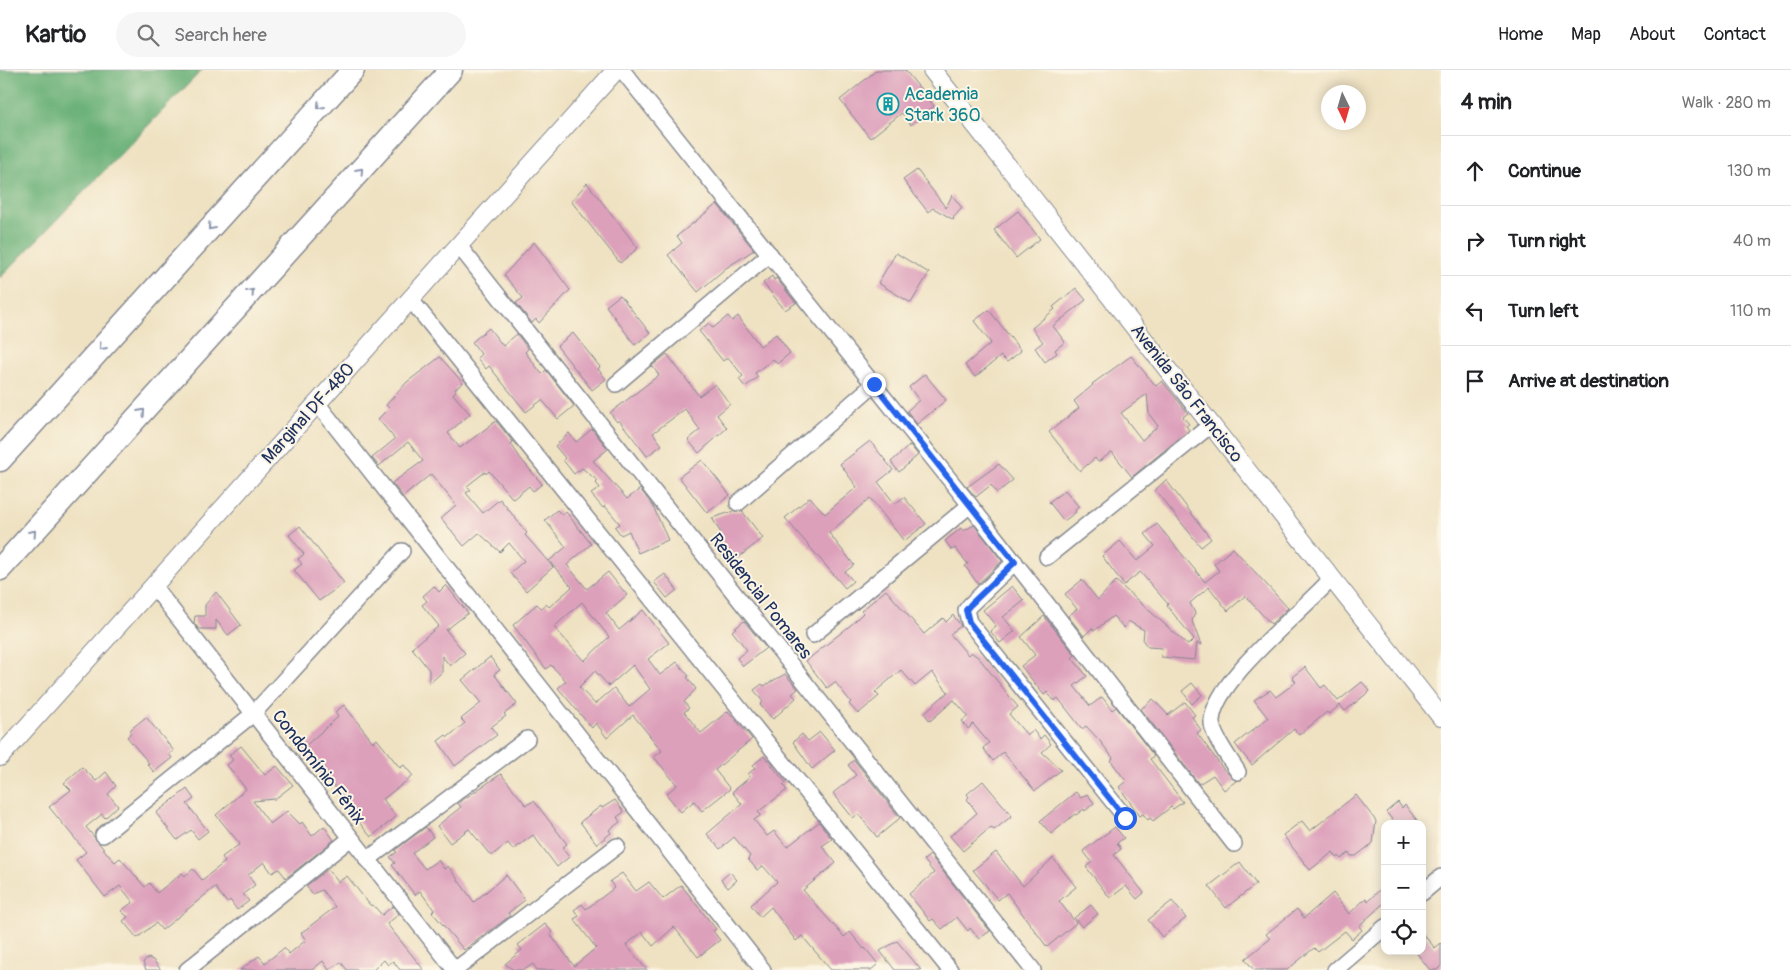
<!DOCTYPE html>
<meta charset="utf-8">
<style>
:root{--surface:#fff;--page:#f6f6f6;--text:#202124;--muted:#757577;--line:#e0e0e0}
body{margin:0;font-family:Pangolin,sans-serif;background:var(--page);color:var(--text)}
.controls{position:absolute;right:15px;bottom:15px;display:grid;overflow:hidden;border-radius:10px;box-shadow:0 2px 12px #0003}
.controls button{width:45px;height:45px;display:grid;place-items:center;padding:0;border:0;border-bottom:1px solid var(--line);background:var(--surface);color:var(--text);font:25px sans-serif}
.compass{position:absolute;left:1321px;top:15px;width:45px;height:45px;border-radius:50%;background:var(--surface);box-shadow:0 2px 12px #0003;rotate:175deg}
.stop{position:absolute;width:15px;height:15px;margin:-11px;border:4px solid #2563eb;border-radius:50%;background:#fff}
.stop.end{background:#2563eb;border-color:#fff;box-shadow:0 1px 5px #0008}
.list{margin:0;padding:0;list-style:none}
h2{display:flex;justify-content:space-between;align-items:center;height:65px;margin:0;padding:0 20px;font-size:21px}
h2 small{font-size:16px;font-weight:400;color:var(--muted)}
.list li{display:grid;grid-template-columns:32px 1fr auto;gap:15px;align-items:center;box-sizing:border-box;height:70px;padding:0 20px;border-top:1px solid var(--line)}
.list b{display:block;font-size:19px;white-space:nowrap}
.list em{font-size:16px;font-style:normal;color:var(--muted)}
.icon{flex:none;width:28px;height:28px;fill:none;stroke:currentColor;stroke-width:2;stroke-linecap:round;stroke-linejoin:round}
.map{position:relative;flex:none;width:1441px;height:900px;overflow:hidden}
header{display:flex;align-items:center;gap:30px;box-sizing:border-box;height:70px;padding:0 25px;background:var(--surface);border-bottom:1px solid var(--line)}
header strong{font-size:24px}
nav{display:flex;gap:28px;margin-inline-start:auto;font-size:18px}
.search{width:350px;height:45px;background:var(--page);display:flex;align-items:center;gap:12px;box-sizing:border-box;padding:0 18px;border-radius:28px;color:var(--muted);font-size:19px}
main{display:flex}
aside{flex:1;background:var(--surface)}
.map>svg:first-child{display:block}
</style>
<header>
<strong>Kartio</strong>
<div class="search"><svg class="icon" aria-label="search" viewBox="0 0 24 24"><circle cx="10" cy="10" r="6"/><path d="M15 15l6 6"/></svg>Search here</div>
<nav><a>Home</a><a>Map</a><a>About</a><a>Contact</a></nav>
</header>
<main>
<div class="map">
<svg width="1441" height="900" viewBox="0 0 1441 900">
<rect width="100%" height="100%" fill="#fcf5e5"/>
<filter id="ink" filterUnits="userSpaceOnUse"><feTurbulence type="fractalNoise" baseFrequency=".02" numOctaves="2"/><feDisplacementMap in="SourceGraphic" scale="10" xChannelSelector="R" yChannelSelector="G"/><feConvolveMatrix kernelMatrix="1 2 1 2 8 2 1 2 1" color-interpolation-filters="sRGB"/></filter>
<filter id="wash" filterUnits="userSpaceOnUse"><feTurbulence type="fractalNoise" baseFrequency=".0096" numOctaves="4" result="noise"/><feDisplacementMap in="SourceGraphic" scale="20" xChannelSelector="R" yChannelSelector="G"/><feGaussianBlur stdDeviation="1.12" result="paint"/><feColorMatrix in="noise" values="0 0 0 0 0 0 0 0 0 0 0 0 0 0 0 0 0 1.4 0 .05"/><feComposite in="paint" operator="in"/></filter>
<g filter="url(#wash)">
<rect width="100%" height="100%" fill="#efe2c2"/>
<!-- forest -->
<polygon fill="#69b077" stroke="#42706a" points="0,0 202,0 0,208"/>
<g id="blocks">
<!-- building -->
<g fill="#dda0bb" fill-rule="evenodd">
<polygon points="877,0 905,0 934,36 911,55 902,43 870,68 840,30"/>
<polygon points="917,100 946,138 952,125 962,138 953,148 954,150 933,138 928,142 903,110"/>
<polygon points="587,113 638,178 620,193 571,131"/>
<polygon points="717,134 754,180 726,198 698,222 668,185 682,173 677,166"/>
<polygon points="1018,141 1040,169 1016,188 994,160"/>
<polygon points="534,172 570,220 539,253 536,249 532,253 516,233 523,228 504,205"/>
<polygon points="896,183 929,203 911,233 878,213"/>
<polygon points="772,206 774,210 776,208 796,233 785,240 763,213"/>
<polygon points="1076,218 1086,230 1053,256 1065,272 1055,280 1057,283 1045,292 1035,278 1043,272 1032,258 1055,239 1053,237"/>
<polygon points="620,225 650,263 635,275 606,236"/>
<polygon points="989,240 1021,281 1007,292 1001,286 975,307 965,295 991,273 974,251"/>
<polygon points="728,246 732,251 738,246 760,276 776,264 790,283 777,294 773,289 755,303 758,307 745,317 739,309 743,306 728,287 723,291 699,261 709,253 713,258"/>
<polygon points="489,258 503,276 517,264 528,279 525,282 542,304 546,300 574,336 558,349 542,330 526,342 489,296 486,299 477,288 481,284 472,272"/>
<polygon points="573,263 600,297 598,299 606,309 592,320 557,276"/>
<polygon points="667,284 699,326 715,314 730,334 717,345 727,358 699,383 688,370 700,360 685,339 653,363 662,375 647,386 619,350 617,352 610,343 659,305 652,296"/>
<path d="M1131,286l25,30 6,-5 26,32 -5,4 6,7 -3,2 3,4 -57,47 -20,-25 -14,10 -3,-4 -15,13 -31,-39 30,-24 -5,-7 19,-16 -1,-1zM1147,324l2,20 9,12 -16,14 -21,-27z"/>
<polygon points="440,287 463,313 455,319 456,321 453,324 470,344 448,363 460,378 496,351 513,372 511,374 521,389 542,414 533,421 529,416 513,429 489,401 486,404 485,402 467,416 471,420 466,423 483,443 500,429 527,463 525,465 553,497 526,521 510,503 524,491 509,473 500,482 479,463 464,476 441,448 456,435 431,404 403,427 392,413 423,391 408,372 379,396 372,388 395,369 378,349 389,338 386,335 407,312"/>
<polygon points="925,304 946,330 917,354 907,341 919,330 909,317"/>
<polygon points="592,359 608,379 593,391 627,429 640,419 653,436 668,470 638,483 629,461 621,465 615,457 620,454 605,436 603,438 591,424 600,418 596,413 598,411 582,398 574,404 563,390 565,388 555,376 569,363 576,372"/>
<polygon points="870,371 893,400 878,412 895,434 904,427 926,454 904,471 870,428 829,463 854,495 845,502 853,511 845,518 785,448 810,427 825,444 857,417 840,394"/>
<polygon points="910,375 918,385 899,402 891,392"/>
<polygon points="702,390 730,425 707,443 679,407"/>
<polygon points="999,394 1013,410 997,423 991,415 976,427 967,417"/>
<polygon points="1166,410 1211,469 1201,477 1155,420"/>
<polygon points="1065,420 1079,437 1075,440 1076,442 1064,451 1049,432"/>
<path d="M557,440l5,5 4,-3 25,32 -24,21 20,24 21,-17 19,23 -21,18 13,17 24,-20 26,33 -21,16 12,16 17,-13 12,14 -2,1 9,12 -12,13 5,6 -5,4 17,21 27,-22 24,28 -37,31 15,19 -28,22 -8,-10 -13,11 -15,-18 11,-9 -23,-28 8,-6 -29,-36 -26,23 -11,-15 -4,5 -34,-40 8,-7 -15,-16 -5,4 -33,-44 24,-21 4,4 5,-4 3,3 23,-20 -23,-26 17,-14 -21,-27zM582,532l27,35 -25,24 -30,-34zM633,595l17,24 -21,18 -15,-19 -19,16 -16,-17 16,-16 14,15z"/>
<polygon points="734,441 742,441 763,468 729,495 711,471 721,463 712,448"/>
<polygon points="1157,454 1205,512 1219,501 1214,494 1233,478 1288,538 1271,554 1245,526 1228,541 1209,517 1190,533 1195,543 1192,551 1201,575 1197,573 1195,590 1161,587 1162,578 1148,577 1143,571 1144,560 1128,551 1124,558 1113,546 1094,561 1092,558 1084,566 1068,546 1077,539 1065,524 1082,510 1098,530 1116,511 1188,575 1194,569 1167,536 1168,534 1140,502 1124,515 1102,486 1120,471 1137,491 1155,476 1145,464"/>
<polygon points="974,455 1002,491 978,514 965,496 968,494 955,478 952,480 945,471 961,458 963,461"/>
<polygon points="300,456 344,513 319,531 294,500 302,494 298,489 304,484 289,465"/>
<polygon points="665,504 677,520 667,528 654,512"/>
<polygon points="446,515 468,543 446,560 465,583 450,596 442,586 442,602 429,614 429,600 412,578 439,556 422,535 427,531 423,526 434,516 439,522"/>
<polygon points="1012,516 1024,531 1003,547 1015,561 1000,573 990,561 996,556 983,540"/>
<polygon points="886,520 924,564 943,548 946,552 953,545 961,556 950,564 968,585 971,582 979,588 1018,637 1009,644 1027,665 1033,660 1040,669 1044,665 1051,674 1042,682 1061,700 1035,721 1003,682 993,691 983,678 989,673 973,654 968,659 962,651 968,646 954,630 930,651 924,643 948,622 932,602 915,616 901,600 875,622 879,626 858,644 849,634 851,632 835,612 827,618 806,591 852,554 863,543 861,541"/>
<polygon points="216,522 241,555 228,565 216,550 216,559 199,559 194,553 195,546 205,546 205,535"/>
<polygon points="1044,546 1075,585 1072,588 1087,606 1074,616 1090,636 1102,627 1112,640 1116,637 1154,686 1150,689 1183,732 1173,739 1171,737 1153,751 1150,748 1148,750 1143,744 1140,746 1119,717 1126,711 1111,691 1113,688 1100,671 1086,656 1082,659 1058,628 1054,631 1047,622 1044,625 1021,596 1035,585 1021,567"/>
<polygon points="744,551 766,578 743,596 737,588 747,580 732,561"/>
<polygon points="490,587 500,600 494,604 517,634 504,644 506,646 491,657 497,665 455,696 438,671 446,665 448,667 465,653 461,649 481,633 462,610"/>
<polygon points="1305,597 1321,618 1325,615 1338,631 1362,612 1370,621 1345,641 1340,635 1329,644 1327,642 1299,665 1294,659 1252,695 1235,674 1268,648 1254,630 1270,620 1276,627 1296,612 1292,607"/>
<polygon points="785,604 798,619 792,624 796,628 773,649 760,635 763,632 754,620 762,614 764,616"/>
<polygon points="1192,613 1202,625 1192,634 1182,621"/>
<polygon points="1153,629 1168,645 1185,632 1195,645 1192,647 1201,660 1197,663 1224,700 1236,711 1224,720 1213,705 1199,714 1141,639"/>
<polygon points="344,635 373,672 377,669 400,698 404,695 413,706 383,729 396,747 371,767 349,740 351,738 325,704 323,706 313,693 315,692 303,678 338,647 335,642"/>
<polygon points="146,647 174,681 169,684 172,688 154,702 147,694 149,693 127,667 130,664 131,659"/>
<polygon points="820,662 835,680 812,699 793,672 802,664 808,671"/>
<polygon points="241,676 265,705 277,696 293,715 275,729 253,731 270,754 287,741 300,754 302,752 312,766 324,756 334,770 286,808 279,799 272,803 264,792 248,805 255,815 243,824 249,831 237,840 230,830 227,833 215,817 162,860 156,853 137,868 123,851 128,847 121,841 133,832 120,816 105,827 76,790 86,782 49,737 71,720 64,713 82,697 96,711 106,702 116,716 108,724 118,736 105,748 102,744 86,757 110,787 115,792 120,788 145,817 149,813 157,823 182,803 185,806 193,799 202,810 225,792 222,787 240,774 216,745 246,719 227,695 233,690 229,685"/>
<polygon points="764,686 786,713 783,715 787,720 758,742 761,745 754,750 767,766 774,761 787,777 819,752 832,769 822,776 836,793 803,820 844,867 850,862 864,879 865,878 878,894 871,900 831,900 802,866 796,871 771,837 760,847 751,835 777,812 763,796 757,800 748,789 750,786 734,767 720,779 707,764 742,734 732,722 750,707 748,704 755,698 753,695"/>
<polygon points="854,690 900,748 877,767 858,744 853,748 833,723 856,705 848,695"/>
<polygon points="501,704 526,735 534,731 567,774 562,778 569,787 557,797 533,765 513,780 508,773 491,786 469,759 450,773 437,756 461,737 458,733"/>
<polygon points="983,711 1012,746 994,760 991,757 963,781 950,766 977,743 967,729 969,727 967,724"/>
<polygon points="187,719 194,729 187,734 208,761 198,769 191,760 177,770 156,743"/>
<polygon points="1076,722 1081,728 1087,724 1094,733 1085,741 1084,739 1076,745 1075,744 1051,764 1040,751"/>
<polygon points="1356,725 1376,751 1373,773 1356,786 1351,786 1349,783 1341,789 1339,786 1337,788 1333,782 1310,800 1283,765 1302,751 1310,761"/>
<polygon points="615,730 624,742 617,747 620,752 609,760 611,763 597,774 580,752 601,736 602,738"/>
<polygon points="1398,732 1402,738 1405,735 1420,754 1396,754 1386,742"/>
<polygon points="426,757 433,767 412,783 425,799 438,790 444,799 448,796 474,832 506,805 525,830 508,843 510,846 464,880 432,842 434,840 420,821 415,825 392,795 395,793 390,787 397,782 395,780"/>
<polygon points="1115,757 1124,768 1117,773 1121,779 1114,785 1144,823 1137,829 1126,816 1110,828 1086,797 1092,792 1083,781"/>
<polygon points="996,782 1023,816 1053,788 1076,817 1059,831 1076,853 1047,877 1007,823 998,830 973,800"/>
<polygon points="930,785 990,861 979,869 970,858 968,861 957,847 942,859 933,849 930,851 909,824 934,803 924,790"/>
<polygon points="1240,792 1256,814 1226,838 1209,816"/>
<polygon points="328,799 338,812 347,806 370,835 374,836 382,845 393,836 399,844 387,854 424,900 400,900 393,891 388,895 384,890 373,900 347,900 341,892 329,900 323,891 312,900 240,900 259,886 265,893 284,878 289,884 306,870 301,863 335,837 322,820 312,824 306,816"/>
<polygon points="730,802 737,810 728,818 721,810"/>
<polygon points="622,803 636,821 649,812 663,829 681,815 716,859 713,861 720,870 698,887 674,857 653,876 642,862 626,875 647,900 537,900 533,894 524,900 514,900 505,894 522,880 518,875 545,854 552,862 550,864 574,896 596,878 574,849 579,846 574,840 582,834 586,839 597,831 614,818 610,811"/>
<polygon points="1385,815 1385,832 1359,856 1362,860 1352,869 1345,861 1318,882 1314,878 1287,900 1254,900 1245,889 1270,869 1266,864 1297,839 1304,848 1333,823 1349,844 1366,828 1368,831"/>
<polygon points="1172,831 1186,848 1162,867 1148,850"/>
<polygon points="1091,835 1098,844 1082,857 1074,848"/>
<polygon points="1422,863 1435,878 1441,873 1441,896 1437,900 1430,900 1415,881 1422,881"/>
<polygon points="897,871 921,900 895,900 880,881"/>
<polygon points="148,888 153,890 161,900 146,900 143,892"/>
</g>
</g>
</g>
<g filter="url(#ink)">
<use href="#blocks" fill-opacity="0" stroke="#858890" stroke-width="1"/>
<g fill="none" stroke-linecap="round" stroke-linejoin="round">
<!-- minor casing -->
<g stroke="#858890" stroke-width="18">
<g id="minor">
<polyline points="622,0 970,435 1234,774"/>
<polyline points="459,176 1033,900"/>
<polyline points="411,230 950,900"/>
<polyline points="616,314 770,184"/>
<polyline points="317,333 763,900"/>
<polyline points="738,433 874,314"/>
<polyline points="1047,487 1212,354"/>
<polyline points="1015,492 970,535 966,540 969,552 1125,747"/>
<polyline points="154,517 455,900"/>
<polyline points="813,565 970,435"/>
<path d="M1238,702c-7,-12 -27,-37 -26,-51 2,-41 91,-110 119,-142"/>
<polyline points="103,765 253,644 402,481"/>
<polyline points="367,790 527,669"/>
<polyline points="1422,823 1441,807"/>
<polyline points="187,900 351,768"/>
<polyline points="455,900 617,776"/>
<polyline points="1335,900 1385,857"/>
</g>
</g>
<!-- tertiary casing -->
<g stroke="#858890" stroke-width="20">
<g id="tertiary">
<polyline points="932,0 1441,647"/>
<polyline points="0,687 616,0"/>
</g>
</g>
<!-- primary casing -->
<g stroke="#858890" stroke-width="25">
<g id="primary">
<polyline points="0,390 353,0"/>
<polyline points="0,499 451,0"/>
</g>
</g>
<!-- minor -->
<use href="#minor" stroke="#fff" stroke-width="15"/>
<!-- tertiary -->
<use href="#tertiary" stroke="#fff" stroke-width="18"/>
<!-- primary -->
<use href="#primary" stroke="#fff" stroke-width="22"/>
</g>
<!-- one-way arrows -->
<defs><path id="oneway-chevron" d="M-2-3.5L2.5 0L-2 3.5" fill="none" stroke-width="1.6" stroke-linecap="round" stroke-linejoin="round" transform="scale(1.25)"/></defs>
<g stroke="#8d97ae">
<use href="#oneway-chevron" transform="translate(320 36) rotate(132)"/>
<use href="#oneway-chevron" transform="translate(360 101) rotate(-48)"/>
<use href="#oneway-chevron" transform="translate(211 157) rotate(132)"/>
<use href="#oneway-chevron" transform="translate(251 222) rotate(-48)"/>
<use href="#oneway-chevron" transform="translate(102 277) rotate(132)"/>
<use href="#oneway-chevron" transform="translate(142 342) rotate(-48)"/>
<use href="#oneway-chevron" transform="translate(33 463) rotate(-48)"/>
</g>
</g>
<g fill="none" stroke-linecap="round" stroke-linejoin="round" filter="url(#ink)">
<!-- route -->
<polyline stroke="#2563eb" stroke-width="6" points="874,314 1015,492 970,535 966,540 969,552 1125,748"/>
</g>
<!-- icons -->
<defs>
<g id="building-ring" transform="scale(1.125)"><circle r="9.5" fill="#fcf5e5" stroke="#0f9aa8" stroke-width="1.5"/><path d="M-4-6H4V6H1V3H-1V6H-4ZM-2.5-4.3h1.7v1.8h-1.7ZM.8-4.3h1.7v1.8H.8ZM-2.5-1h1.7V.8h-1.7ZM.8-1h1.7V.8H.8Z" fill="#0f9aa8"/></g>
</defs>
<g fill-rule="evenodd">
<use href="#building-ring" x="888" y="34"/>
</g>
<g text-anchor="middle" stroke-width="4" stroke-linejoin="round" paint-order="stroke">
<!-- culture labels -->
<g font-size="18" fill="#0d838f" stroke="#fcf5e5" text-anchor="start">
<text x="904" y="30">Academia<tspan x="904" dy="21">Stark 360</tspan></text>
</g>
<!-- street labels -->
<g font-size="18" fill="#1b2f5e" stroke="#fcf5e5">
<text transform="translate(1187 323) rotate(52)" y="6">Avenida São Francisco</text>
<text transform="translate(308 343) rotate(-48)" y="6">Marginal DF-480</text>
<text transform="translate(761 526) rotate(52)" y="6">Residencial Pomares</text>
<text transform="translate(319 697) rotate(52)" y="6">Condomínio Fênix</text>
</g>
</g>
</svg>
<div class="controls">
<button>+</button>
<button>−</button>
<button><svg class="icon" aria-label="locate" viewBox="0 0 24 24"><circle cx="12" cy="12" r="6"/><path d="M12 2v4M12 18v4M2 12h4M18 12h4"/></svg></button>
</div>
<svg class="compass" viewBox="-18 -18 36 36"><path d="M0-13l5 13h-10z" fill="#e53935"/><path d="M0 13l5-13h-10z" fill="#757577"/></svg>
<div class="stop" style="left:1125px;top:748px"></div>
<div class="stop end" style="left:874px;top:314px"></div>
</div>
<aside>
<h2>4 min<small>Walk · 280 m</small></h2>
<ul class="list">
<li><svg class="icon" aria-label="ahead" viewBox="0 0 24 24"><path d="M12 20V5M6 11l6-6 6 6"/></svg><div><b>Continue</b></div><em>130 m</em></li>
<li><svg class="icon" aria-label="right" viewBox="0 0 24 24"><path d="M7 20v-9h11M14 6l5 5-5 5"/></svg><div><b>Turn right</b></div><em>40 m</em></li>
<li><svg class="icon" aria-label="left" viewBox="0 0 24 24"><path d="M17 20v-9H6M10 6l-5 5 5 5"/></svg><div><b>Turn left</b></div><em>110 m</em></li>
<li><svg class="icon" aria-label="arrive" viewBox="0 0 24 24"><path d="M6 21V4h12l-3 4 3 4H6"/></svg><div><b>Arrive at destination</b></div></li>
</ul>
</aside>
</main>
